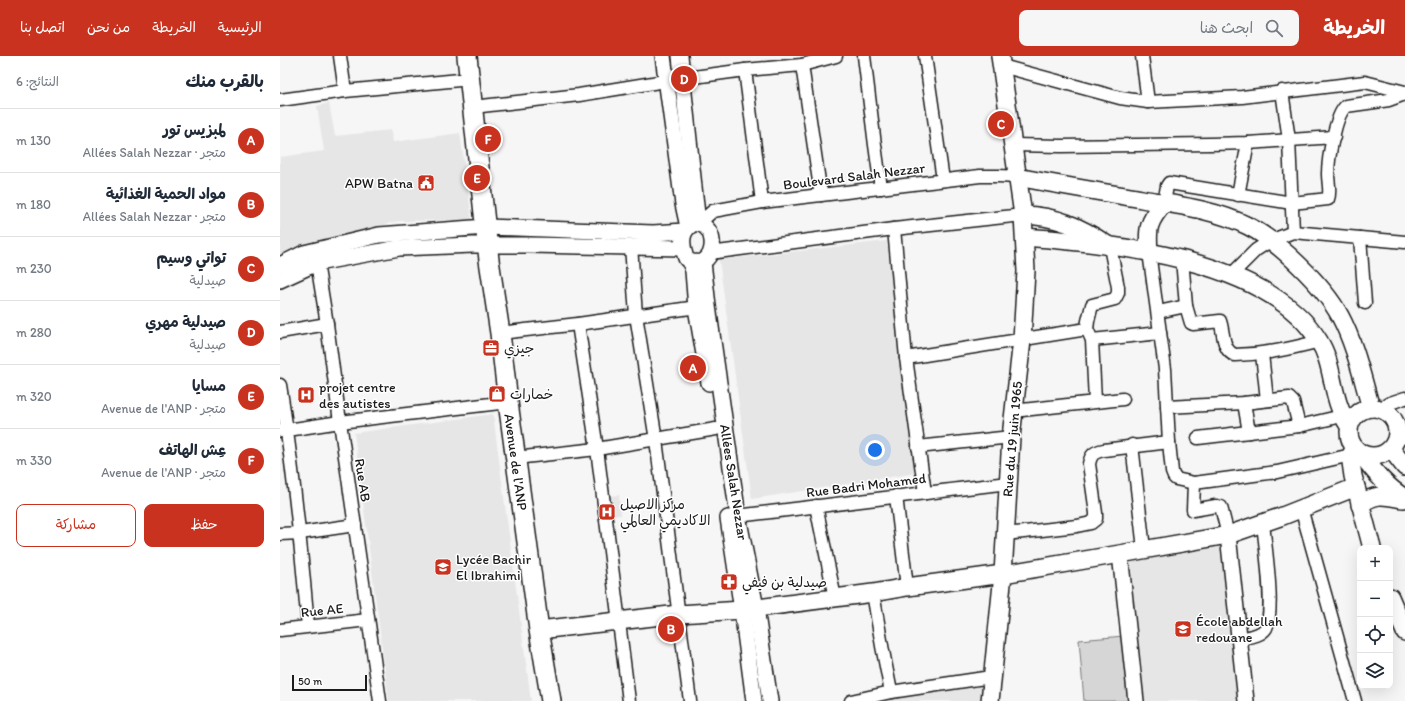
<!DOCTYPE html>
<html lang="ar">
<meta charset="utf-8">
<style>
:root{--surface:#fff;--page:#f6f6f7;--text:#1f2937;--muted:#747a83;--line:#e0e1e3;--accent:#c8321e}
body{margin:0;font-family:Itim,"Playpen Sans Arabic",sans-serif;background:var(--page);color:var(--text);direction:rtl}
.controls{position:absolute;right:12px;bottom:12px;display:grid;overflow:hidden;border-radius:8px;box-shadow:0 4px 16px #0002}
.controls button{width:36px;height:36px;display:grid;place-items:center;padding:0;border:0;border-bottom:1px solid var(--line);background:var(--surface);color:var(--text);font:20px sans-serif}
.scale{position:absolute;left:12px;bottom:10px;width:75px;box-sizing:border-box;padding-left:4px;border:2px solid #1c1c1c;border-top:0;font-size:11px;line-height:14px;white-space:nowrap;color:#1c1c1c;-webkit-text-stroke:3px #fff;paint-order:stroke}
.you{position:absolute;left:595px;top:394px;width:14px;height:14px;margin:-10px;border:3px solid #fff;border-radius:50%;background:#1a73e8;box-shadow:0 0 0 6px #1a73e833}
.badge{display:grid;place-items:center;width:26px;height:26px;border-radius:50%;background:var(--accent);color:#fff;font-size:13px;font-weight:700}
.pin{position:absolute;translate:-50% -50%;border:2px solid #fff;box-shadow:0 1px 4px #0006}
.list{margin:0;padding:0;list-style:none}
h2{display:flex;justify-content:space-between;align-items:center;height:52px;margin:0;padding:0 16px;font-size:17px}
h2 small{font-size:13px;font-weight:400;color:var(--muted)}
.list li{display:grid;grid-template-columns:26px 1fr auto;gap:12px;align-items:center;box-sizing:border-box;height:64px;padding:0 16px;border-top:1px solid var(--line)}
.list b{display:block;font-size:15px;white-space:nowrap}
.list p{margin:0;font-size:13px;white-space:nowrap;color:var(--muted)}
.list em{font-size:13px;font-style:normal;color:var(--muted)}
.actions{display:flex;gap:8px;padding:12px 16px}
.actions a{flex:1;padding:9px 0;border:1px solid var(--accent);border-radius:8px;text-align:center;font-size:14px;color:var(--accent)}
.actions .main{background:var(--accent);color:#fff}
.icon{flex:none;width:22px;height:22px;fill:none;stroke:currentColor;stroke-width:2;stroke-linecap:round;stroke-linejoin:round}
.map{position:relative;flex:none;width:1125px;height:645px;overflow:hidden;direction:ltr}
header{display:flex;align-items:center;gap:24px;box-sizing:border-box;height:56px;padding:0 20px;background:var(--accent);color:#fff}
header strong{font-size:19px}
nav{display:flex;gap:22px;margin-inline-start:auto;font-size:14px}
.search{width:280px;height:36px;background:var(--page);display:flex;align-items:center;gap:10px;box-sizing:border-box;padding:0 14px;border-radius:8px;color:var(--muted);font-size:15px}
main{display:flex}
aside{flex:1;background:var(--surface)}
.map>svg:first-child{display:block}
</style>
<header>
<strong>الخريطة</strong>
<div class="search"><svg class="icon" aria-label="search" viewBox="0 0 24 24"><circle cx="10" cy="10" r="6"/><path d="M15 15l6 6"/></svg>ابحث هنا</div>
<nav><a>الرئيسية</a><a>الخريطة</a><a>من نحن</a><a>اتصل بنا</a></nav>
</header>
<main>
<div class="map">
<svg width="1125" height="645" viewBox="0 0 1125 645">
<rect width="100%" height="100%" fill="#f6f6f6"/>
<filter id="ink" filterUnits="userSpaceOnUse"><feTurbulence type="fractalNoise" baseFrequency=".025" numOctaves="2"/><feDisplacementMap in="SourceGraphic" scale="8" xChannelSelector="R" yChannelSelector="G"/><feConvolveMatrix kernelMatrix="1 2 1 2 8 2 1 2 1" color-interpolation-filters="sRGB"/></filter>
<g filter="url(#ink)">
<!-- built -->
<g fill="#e6e6e6">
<polygon points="49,47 55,80 111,74 113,86 180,77 192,164 118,165 52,182 0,202 0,101 44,95 37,50"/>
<polygon points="607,185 636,417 472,443 439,204"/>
<polygon points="213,358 251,645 109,645 74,377"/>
<polygon points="339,439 341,459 327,459 330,440"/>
<polygon points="941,489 957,645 864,645 850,501"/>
<polygon points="702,628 700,645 593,645"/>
</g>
<!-- green -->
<polygon fill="#d6d6d6" stroke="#797979" points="844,580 849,645 804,645 799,584"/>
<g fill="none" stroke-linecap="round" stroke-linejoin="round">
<!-- minor casing -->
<g stroke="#1c1c1c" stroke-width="15">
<g id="minor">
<polyline points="60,0 65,35"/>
<polyline points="584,0 595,89 601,132"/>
<polyline points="645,0 663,124"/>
<polyline points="862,0 868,46"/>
<polyline points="522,9 541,139"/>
<polyline points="722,10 840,42 868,46 962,41 1085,26 1125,36"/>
<polyline points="465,14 482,146"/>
<polyline points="1002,35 1009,84 1013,176"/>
<polyline points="0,44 65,35 190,23"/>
<polyline points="193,51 299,39 385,25 465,14 522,9 556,0"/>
<polyline points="734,89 781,90 930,88 968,87 1054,81"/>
<polyline points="958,139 968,87"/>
<path d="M884,147l3,-17 2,-3 123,20 36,-4c3,-7 0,-16 0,-25 0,-14 7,-59 18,-68l43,-6 16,-6"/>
<polyline points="422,168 426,161 433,155 482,146 700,120 719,120 737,121"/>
<polyline points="614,173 626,302 645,437"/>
<polyline points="1080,182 1085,247"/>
<polyline points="351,190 356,259 376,384 410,645"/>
<polyline points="869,196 885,313 889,386 892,416 894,421 896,423 914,427 997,416 1071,399"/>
<polyline points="430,197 614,173 743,159"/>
<polyline points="902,203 906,250"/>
<polyline points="37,207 47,268 60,366 100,645"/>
<polyline points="951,219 976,194 990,185 1013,176 1125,186"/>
<path d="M878,256l28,-6 5,17 2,1 27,-3c4,11 2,30 15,34 32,-1 54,-6 85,-14"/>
<polyline points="298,268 317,393 349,645"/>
<polyline points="0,276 47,268"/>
<polyline points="220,277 298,268 424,250"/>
<polyline points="812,284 880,277"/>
<polyline points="982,298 987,344"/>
<polyline points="626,302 807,273"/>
<path d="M0,329c13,80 21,160 28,241"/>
<polyline points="815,345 812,284 807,273 808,265 812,249 835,243 838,237 838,231 830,191"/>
<polyline points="964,347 969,376"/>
<polyline points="887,351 964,347 1009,342 1013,346 1019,370"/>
<polyline points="1100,353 1110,347 1125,342"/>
<polyline points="733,355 843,343"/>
<polyline points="1,375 60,366 228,346"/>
<polyline points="918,382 1019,370 1062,360"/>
<polyline points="1116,385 1125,380"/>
<polyline points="852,389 864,493"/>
<polyline points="638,391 731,381"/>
<polyline points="235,402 317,393 436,373"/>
<polyline points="914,427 913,454 936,450 941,451 948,479"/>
<polyline points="616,440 627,531"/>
<polyline points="536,450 555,542"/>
<polyline points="1021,452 1075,645"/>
<polyline points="449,461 728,427"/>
<polyline points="0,478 20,477 75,469"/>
<path d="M726,478l71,-8 14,-3 5,-4v-6l-7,-49c2,-10 5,-12 15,-14l65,-8"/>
<polyline points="593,537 602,590 611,636"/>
<polyline points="0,574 88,564"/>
<path d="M960,583c8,-2 21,-3 26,-11 9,-18 -1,-83 -3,-105"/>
<polyline points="571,645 611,636 711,621"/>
</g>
</g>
<!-- tertiary casing -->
<g stroke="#1c1c1c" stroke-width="18">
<g id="tertiary">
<polyline points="383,0 403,148 408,171"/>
<polyline points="400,0 418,168"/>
<path d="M415,167c21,1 22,33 7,39 -3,1 -5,0 -9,0 -5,-1 -7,-2 -8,-7 -4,-13 -4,-26 10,-32z"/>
<polyline points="410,206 413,215 416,252 429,327"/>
<polyline points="423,206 428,250 458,460 476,552 490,645"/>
<polyline points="0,209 24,197 99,179 206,171 373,177 405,175"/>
<polyline points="0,224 37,207 119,192 193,189 249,189 403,192"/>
<polyline points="448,462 462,554 474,645"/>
<polyline points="948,479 966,645"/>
<polyline points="840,498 856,645"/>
</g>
</g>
<!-- secondary casing -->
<g stroke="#1c1c1c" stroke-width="20">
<g id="secondary">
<path d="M737,121c42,8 84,15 125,22 35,6 74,11 106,27 30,15 76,60 92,90 15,28 22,61 31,92"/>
<path d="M743,159c33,1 56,11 83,29"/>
<path d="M745,181c88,7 243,21 294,104 16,25 11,57 30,85"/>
<path d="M869,196c-2,-24 -1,-30 15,-49"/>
<circle cx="1093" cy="376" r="24"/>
<polyline points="1074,393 1071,399 1071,406 1073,420 1092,492"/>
<polyline points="1111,393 1125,411"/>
<path d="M1081,398c13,17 25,33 44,44"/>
<path d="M1080,449c16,-13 25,-9 43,-6"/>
<polyline points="1110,541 1125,576"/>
<polyline points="259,574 399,558 462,554 593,537 627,531 723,518 840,498 948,479 1000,461 1076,431"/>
<polyline points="710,645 723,518 731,381 742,284 746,215 743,159 720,0"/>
</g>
</g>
<!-- primary casing -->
<g stroke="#1c1c1c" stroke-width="22">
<polyline id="primary" points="187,0 209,204 220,277 228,346 259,574 271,645"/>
</g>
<!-- minor -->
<use href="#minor" stroke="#fff" stroke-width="12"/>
<!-- tertiary -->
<use href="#tertiary" stroke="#fff" stroke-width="15"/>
<!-- secondary -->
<use href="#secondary" stroke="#fff" stroke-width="17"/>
<!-- primary -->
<use href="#primary" stroke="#fff" stroke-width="19"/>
</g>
</g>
<!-- icons -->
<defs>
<g id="civic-square" transform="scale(0.9)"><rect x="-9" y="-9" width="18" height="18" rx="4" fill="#c8321e" stroke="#fff"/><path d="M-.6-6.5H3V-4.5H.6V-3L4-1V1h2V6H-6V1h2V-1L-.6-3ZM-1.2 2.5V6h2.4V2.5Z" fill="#fff"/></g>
<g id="office-square" transform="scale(0.9)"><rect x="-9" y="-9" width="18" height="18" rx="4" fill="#c8321e" stroke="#fff"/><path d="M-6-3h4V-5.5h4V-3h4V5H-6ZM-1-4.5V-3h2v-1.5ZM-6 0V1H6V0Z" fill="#fff"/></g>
<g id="shop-square" transform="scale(0.9)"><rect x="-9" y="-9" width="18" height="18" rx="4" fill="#c8321e" stroke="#fff"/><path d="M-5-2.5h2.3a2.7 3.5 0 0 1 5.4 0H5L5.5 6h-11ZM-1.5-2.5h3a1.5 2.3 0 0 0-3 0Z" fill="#fff"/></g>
<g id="hospital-square" transform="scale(0.9)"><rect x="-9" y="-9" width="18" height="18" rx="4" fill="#c8321e" stroke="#fff"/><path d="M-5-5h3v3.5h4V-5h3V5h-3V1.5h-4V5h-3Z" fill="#fff"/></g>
<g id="school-square" transform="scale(0.9)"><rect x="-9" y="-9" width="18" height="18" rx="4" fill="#c8321e" stroke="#fff"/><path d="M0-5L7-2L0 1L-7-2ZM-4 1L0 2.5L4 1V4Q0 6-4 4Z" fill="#fff"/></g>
<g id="pharmacy-square" transform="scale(0.9)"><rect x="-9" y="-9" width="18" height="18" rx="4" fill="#c8321e" stroke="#fff"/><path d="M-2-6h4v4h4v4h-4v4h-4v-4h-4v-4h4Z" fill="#fff"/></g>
</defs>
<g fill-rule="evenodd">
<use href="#civic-square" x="146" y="127"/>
<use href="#office-square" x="211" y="292"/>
<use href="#shop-square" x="217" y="338"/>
<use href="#hospital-square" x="26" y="339"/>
<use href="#hospital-square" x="327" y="456"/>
<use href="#school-square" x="163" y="511"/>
<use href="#pharmacy-square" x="449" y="526"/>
<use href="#school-square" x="903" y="573"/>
</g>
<g text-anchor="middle" stroke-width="3" stroke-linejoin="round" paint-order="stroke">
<!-- street labels -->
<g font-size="14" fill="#1c1c1c" stroke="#fff">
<text transform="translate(574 120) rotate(-7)" y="5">Boulevard Salah Nezzar</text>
<text transform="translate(732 383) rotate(-85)" y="5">Rue du 19 juin 1965</text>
<text transform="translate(236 406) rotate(82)" y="5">Avenue de l'ANP</text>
<text transform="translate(83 424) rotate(81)" y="5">Rue AB</text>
<text transform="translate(454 426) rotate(81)" y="5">Allées Salah Nezzar</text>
<text transform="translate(586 429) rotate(-7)" y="5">Rue Badri Mohamed</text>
<text transform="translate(42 554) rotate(-6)" y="5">Rue AE</text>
</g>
<!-- poi labels -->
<g font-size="14" fill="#1c1c1c" stroke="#fff" text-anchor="start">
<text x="133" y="132" text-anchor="end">APW Batna</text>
<text x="224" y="297">جيزي</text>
<text x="39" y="336">projet centre<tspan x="39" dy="16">des autistes</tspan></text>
<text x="230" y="343">خمارات</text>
<text x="340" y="453">مركز الاصيل<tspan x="340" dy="16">الاكاديمي العالمي</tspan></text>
<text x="176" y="508">Lycée Bachir<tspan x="176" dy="16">El Ibrahimi</tspan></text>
<text x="462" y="531">صيدلية بن فيفي</text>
<text x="916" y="570">École abdellah<tspan x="916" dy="16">redouane</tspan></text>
</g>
</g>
</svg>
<div class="controls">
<button>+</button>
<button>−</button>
<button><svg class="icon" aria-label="locate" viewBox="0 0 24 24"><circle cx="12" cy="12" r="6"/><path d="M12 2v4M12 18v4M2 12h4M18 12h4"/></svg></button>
<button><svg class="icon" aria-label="layers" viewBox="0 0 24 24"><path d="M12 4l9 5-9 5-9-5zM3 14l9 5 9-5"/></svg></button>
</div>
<div class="scale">50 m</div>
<div class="you"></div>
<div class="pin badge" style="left:413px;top:312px">A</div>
<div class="pin badge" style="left:391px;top:573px">B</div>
<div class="pin badge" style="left:721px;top:68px">C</div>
<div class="pin badge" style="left:404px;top:23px">D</div>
<div class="pin badge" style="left:197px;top:122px">E</div>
<div class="pin badge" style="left:208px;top:83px">F</div>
</div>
<aside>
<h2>بالقرب منك<small>النتائج: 6</small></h2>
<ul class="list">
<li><span class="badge">A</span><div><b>لمبزيس تور</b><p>متجر · Allées Salah Nezzar</p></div><em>130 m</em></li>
<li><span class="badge">B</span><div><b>مواد الحمية الغذائية</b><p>متجر · Allées Salah Nezzar</p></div><em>180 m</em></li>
<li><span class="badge">C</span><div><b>تواتي وسيم</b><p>صيدلية</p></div><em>230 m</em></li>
<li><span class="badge">D</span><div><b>صيدلية مهري</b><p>صيدلية</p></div><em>280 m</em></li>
<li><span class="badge">E</span><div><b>مسايا</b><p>متجر · Avenue de l'ANP</p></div><em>320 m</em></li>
<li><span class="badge">F</span><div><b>عِش الهاتف</b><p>متجر · Avenue de l'ANP</p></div><em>330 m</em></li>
</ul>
<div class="actions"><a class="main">حفظ</a><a>مشاركة</a></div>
</aside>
</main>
